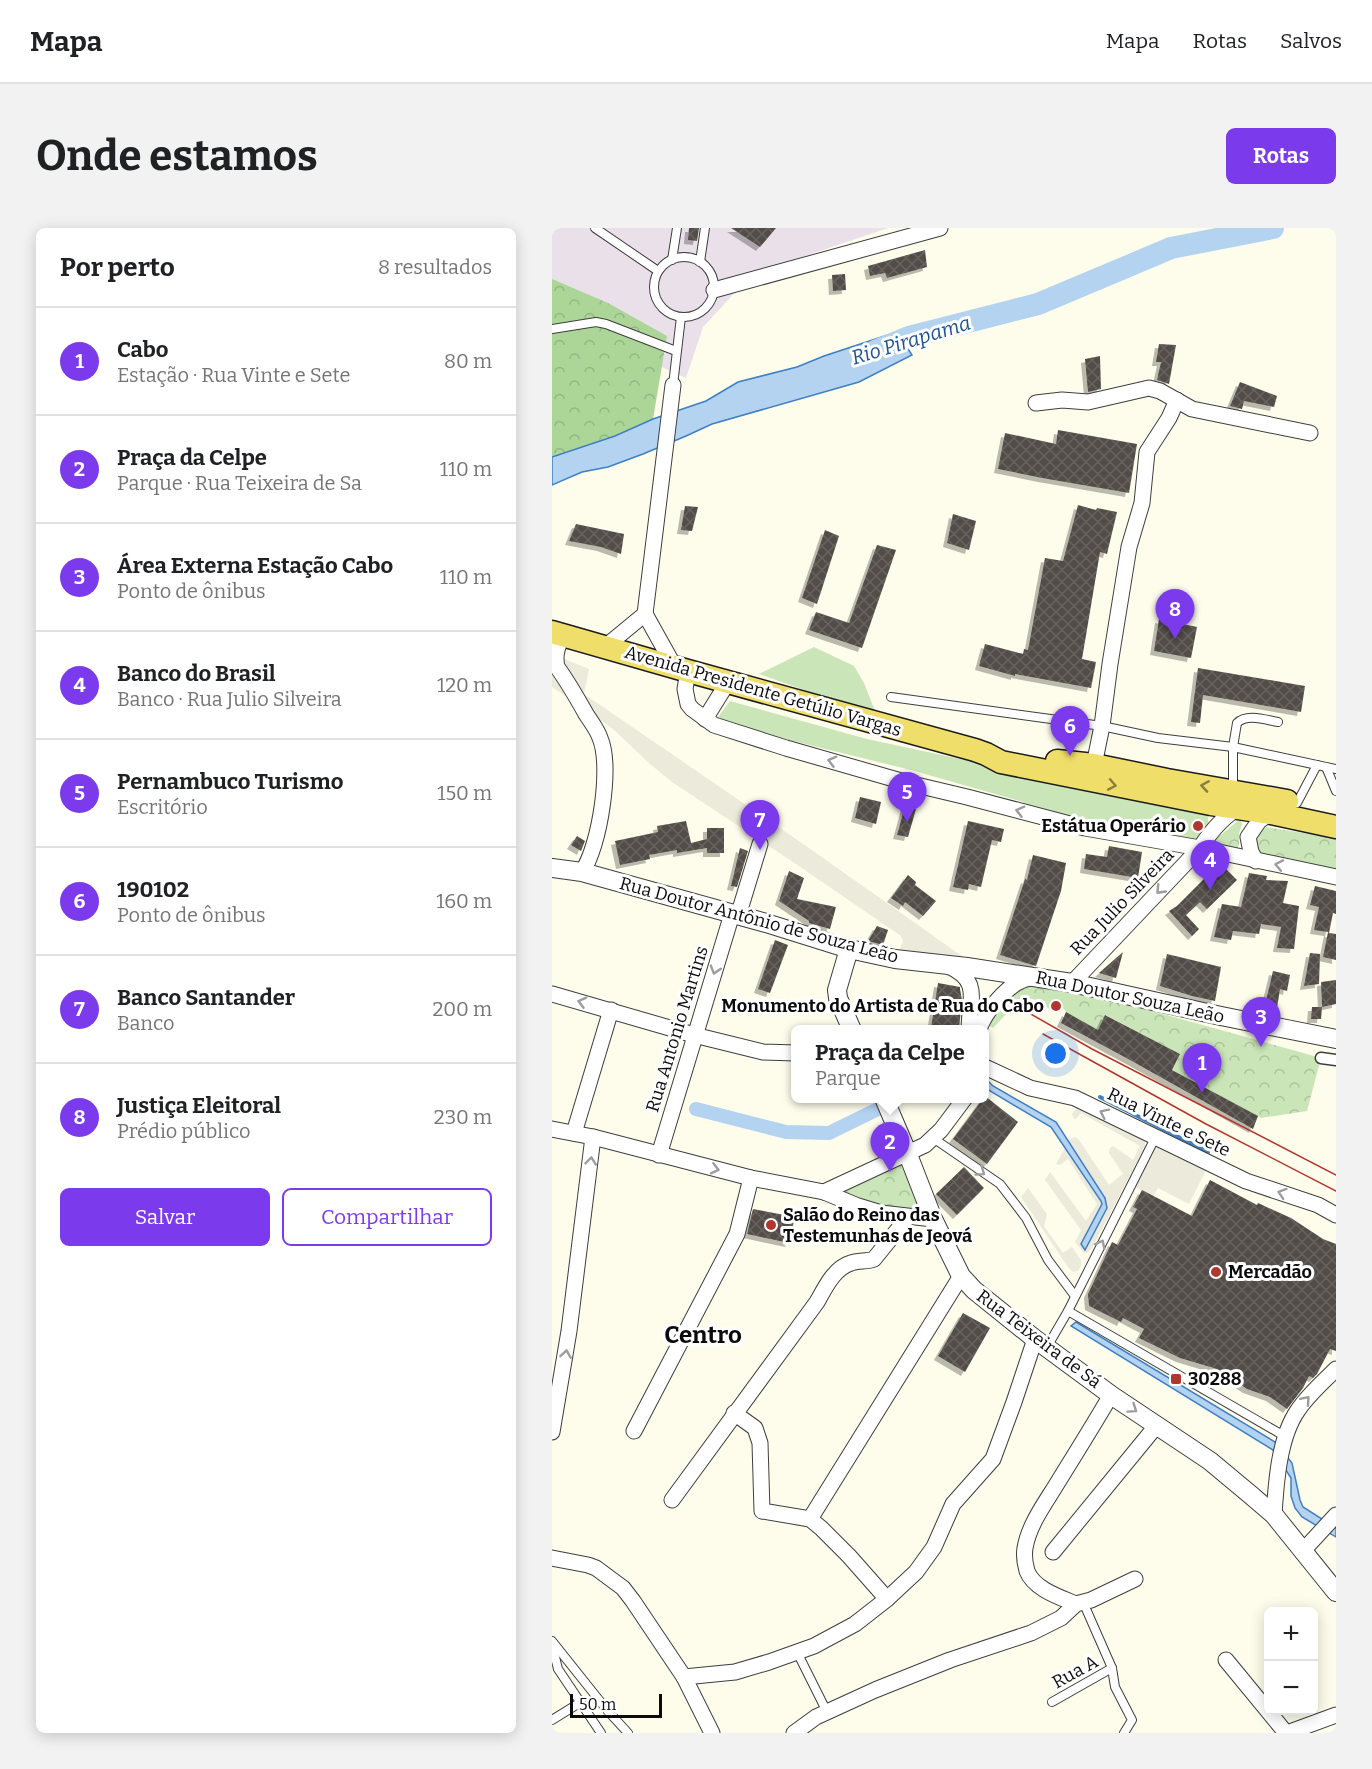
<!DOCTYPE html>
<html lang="pt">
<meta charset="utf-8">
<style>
:root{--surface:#fff;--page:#f2f2f2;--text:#202124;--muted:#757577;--line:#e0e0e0;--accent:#7c3aed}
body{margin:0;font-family:Bitter,serif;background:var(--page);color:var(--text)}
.controls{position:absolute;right:18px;bottom:18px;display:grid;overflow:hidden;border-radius:9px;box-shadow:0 3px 15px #0003}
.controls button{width:54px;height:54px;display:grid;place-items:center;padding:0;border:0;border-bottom:2px solid var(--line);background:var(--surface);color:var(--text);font:30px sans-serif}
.scale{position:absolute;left:18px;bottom:15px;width:92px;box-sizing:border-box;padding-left:6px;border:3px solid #0b0b0b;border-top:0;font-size:16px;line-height:21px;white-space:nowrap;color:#0b0b0b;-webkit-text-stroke:4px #fff;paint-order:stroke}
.you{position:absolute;left:504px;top:826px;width:21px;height:21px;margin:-15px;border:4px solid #fff;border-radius:50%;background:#1a73e8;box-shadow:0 0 0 9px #1a73e833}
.badge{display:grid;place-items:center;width:39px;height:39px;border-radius:50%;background:var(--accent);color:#fff;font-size:20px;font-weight:700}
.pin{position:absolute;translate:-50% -50px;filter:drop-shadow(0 2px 3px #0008)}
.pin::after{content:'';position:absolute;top:32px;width:21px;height:18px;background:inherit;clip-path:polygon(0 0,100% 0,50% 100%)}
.popup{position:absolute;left:239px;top:797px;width:198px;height:78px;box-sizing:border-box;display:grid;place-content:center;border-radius:9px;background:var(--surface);filter:drop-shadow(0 2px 4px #0005);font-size:20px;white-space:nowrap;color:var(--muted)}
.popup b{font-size:22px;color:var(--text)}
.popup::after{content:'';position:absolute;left:50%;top:100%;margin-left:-12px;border:12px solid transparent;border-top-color:var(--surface)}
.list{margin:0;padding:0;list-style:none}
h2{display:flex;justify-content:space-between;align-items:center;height:78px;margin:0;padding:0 24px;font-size:26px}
h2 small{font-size:20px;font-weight:400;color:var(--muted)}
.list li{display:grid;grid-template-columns:39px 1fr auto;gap:18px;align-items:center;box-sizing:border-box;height:108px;padding:0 24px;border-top:2px solid var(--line)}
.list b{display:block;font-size:22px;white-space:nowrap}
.list p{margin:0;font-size:20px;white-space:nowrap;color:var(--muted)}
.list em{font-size:20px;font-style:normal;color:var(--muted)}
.actions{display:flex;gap:12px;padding:18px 24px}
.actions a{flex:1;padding:14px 0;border:2px solid var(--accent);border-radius:9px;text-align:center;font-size:21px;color:var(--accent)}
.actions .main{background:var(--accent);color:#fff}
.map{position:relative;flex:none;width:784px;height:1505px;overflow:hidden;border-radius:9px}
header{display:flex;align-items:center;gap:36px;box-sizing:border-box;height:84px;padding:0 30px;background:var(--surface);border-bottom:2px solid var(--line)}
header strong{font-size:28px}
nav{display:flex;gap:33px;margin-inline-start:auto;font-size:21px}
.intro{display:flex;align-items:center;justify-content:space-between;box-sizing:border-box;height:144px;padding:0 36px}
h1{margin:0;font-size:42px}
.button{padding:15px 27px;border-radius:9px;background:var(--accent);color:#fff;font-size:21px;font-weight:700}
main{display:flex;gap:36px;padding:0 36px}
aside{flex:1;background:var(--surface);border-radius:9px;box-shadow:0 3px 15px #0003}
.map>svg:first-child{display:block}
</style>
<header>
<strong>Mapa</strong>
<nav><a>Mapa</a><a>Rotas</a><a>Salvos</a></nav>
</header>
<div class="intro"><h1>Onde estamos</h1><a class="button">Rotas</a></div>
<main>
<aside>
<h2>Por perto<small>8 resultados</small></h2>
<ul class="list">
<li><span class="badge">1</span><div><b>Cabo</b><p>Estação · Rua Vinte e Sete</p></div><em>80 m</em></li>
<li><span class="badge">2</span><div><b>Praça da Celpe</b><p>Parque · Rua Teixeira de Sa</p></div><em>110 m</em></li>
<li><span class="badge">3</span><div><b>Área Externa Estação Cabo</b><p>Ponto de ônibus</p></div><em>110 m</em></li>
<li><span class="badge">4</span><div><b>Banco do Brasil</b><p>Banco · Rua Julio Silveira</p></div><em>120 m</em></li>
<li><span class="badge">5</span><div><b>Pernambuco Turismo</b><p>Escritório</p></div><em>150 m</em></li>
<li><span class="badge">6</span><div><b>190102</b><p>Ponto de ônibus</p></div><em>160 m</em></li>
<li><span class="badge">7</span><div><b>Banco Santander</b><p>Banco</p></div><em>200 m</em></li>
<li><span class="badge">8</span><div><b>Justiça Eleitoral</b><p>Prédio público</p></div><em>230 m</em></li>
</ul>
<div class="actions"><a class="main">Salvar</a><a>Compartilhar</a></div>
</aside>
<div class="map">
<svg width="784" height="1505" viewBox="0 0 784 1505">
<defs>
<pattern id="forest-crowns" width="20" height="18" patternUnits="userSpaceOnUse" patternTransform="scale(1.5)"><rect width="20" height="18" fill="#acd598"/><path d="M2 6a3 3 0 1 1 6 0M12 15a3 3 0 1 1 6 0" fill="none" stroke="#93b682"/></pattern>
<pattern id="park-crowns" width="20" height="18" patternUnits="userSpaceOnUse" patternTransform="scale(1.5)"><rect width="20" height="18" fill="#cae5b7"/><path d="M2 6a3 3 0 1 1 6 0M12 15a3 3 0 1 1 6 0" fill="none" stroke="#acc39c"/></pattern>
<pattern id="building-cross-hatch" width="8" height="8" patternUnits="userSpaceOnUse" patternTransform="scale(1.5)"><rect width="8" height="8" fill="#534e48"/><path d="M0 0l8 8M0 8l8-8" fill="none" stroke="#67635e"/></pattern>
<filter id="shadow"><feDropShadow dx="-4" dy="4" stdDeviation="0" flood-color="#0004"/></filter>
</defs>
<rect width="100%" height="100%" fill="#fefceb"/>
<!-- industrial -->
<polygon fill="#eae0ea" points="0,0 336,0 200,46 151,99 134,150 23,100 0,107"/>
<!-- grass -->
<g fill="#cae5b7">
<polygon points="262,419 302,438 312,455 325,488 207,446"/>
<polygon points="178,473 315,511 656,584 656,601 646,616 616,607 480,586 471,574 359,542 225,509 207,518 177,510 169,503 166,489"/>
</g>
<!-- forest -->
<polygon fill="url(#forest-crowns)" points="0,51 56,75 115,108 101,191 63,208 0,229"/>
<!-- park -->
<g fill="url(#park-crowns)">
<polygon points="688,591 690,596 687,605 687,617 685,621 664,618 662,615 663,612"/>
<polygon points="714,599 784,610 784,641 709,630 702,611 707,604"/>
<polygon points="484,758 568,774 769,830 755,883 709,890 620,842 628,826 554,787 546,802 514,784 512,781 508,779 505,785 481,771 474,770 463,777 441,800 434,796 460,766 470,760"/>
<polygon points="355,924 381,991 272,964"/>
</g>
<!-- plaza -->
<g fill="#eceadb">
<polygon points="0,426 37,441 32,466 257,620 414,731 347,723 351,713 349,708 244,636 120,554 98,536 61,501 0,459"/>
<polygon points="526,878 592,912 593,915 593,919 540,1020 535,1025 532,1025 523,1014 529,1002 493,952 498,944 534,993 545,976 516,931 508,937 504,936 518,911 523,909 527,912 557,957 571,946 557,925 558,920 561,918 581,932 588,918 529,885 524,891 522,891 520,886"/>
<polygon points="603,918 607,918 654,942 637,976 606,960 601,968 583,959"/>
<polygon points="476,960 495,986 492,998 511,1025 520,1019 529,1032 529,1038 526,1043 521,1044 516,1039 469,969"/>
</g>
<!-- water -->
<g fill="#b3d3f1" stroke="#3f7fc3" stroke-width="1.5">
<polygon points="345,104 360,127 307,154 160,196 134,208 91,226 56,239 30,244 0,257 0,229 63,208 101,191 154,173 186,154 245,139 272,128"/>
<polygon points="433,850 441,858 504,894 553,970 555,980 533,1022 529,1016 550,976 549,973 499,899 438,863 433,858"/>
<polygon points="524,1094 723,1214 740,1235 748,1272 751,1279 784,1300 784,1309 750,1289 743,1280 739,1268 739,1250 721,1222 519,1098"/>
</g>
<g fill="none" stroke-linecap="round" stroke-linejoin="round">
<!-- stream -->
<polyline stroke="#3f7fc3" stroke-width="4" points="548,869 656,924"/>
<!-- canal -->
<polyline stroke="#b3d3f1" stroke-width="14" points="144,881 234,904 277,905 328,880"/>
<!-- river -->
<polyline stroke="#b3d3f1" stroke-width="22" points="323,123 357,109 486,76 619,20 721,0"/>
</g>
<!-- building -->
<g fill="url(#building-cross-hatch)" filter="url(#shadow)">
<polygon points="137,0 147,0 145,13 136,12"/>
<polygon points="179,0 224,0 208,19"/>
<polygon points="373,22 375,39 335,50 333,45 318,48 316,38"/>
<polygon points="293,46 294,62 281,63 280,47"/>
<polygon points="607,116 624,117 617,156 605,152 609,134 604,134"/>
<polygon points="548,128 549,161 536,164 533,131"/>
<polygon points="688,154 725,168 722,179 692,173 690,181 678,178"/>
<polygon points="506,202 585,216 577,265 490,250 446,241 453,205 504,216"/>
<polygon points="526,277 544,282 545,280 565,284 555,326 548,324 530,431 544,434 539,460 463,446 463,448 427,438 433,416 471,426 472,421 476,422 493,330 511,333"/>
<polygon points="133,278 146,279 140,303 129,302"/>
<polygon points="401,286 424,293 417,322 395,315"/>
<polygon points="24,296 72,306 69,326 49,319 17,313"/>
<polygon points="273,302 287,308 265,376 250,370"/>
<polygon points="325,317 344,322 310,420 257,402 264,384 297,395"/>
<polygon points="607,391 645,399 639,430 602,423"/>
<polygon points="646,440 753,458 749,484 651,467 648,495 639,494"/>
<polygon points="308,569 329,574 324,596 303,590"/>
<polygon points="353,578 364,581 356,609 345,607"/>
<polygon points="134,593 139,615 155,611 155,600 172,600 172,625 155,625 155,620 125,625 125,622 97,627 98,631 68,637 63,613 106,604 105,598"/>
<polygon points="416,593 452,601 449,614 440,612 429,659 417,656 416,662 401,659"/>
<polygon points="25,608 33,613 29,623 19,617"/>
<polygon points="557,618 590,624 586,650 532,641 534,626 555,629"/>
<polygon points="188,620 196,623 185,659 179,658"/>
<polygon points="481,627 514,635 509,663 484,738 448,727 473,651 475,652"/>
<polygon points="668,635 685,652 655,681 648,674 634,687 647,701 640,708 617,683 625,678"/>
<polygon points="237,643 252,650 245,671 284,679 278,701 257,695 257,693 227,673"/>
<polygon points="697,645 715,648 714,652 736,653 731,675 747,678 742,721 725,720 729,699 709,696 707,706 681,703 679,712 662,709 670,676 689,679"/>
<polygon points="356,647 364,654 363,657 384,673 371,688 353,674 351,678 339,670"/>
<polygon points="763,658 784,663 784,686 781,685 777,705 784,706 784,732 771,729 776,704 762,702 767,679 758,677"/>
<polygon points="325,698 336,702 331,717 316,713"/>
<polygon points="223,712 236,717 218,765 206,761"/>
<polygon points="571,724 564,750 547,745"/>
<polygon points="758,725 768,726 767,756 752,758"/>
<polygon points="615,726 669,739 663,773 640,768 608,758"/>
<polygon points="721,743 738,747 735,763 728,761 725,780 713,777"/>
<polygon points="784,752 784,776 770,779 769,754"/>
<polygon points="386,755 408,759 408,761 410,772 407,801 379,800"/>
<polygon points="760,779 770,779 769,791 759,791"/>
<polygon points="514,784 546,802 553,787 628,826 620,842 706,888 701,901 578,832 509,795"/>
<polygon points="433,868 466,894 435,936 401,911"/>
<polygon points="412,939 432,960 405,987 384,966"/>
<polygon points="658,952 705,977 706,975 739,990 771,1011 784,1016 784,1123 778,1121 765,1146 761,1150 757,1148 751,1160 735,1181 718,1169 695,1161 665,1141 628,1130 587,1110 592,1101 571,1090 569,1094 537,1078 536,1066 560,1014 566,1017 585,981 581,979 590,962 640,988"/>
<polygon points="201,981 243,989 237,1015 195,1006"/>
<polygon points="411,1085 438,1100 413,1144 386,1128"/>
</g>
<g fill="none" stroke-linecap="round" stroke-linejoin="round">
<!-- service casing -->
<g stroke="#3e3e3e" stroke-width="10">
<g id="service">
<polyline points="43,0 106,43"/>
<circle cx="132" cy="59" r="30"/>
<polyline points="120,32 125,0"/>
<polyline points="148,34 153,0"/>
<polyline points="0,101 44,94 54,96 124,123"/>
<polyline points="121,157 129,89"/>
<polyline points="339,469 550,498 606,510 681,519 784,541"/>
<polyline points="774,539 784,563"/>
<path d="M681,560v-41l4,-24c10,-10 29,-3 41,-1"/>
<polyline points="745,575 765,537"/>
<polyline points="381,910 448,956 474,990 496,1032 523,1068"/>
<polyline points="516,1083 734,1209"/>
<polyline points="495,1119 516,1083 603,910"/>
<polyline points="531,1374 560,1440 563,1459 580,1492 572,1505"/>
<polyline points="0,1413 55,1482 76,1505"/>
<polyline points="0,1417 6,1441 49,1505"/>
<polyline points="245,1424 275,1484"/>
<polyline points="500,1474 560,1440"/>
<polyline points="0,1492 29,1474"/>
</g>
</g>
<!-- pedestrian casing -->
<g stroke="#3e3e3e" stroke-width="13">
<polyline id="pedestrian" points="769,830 784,832"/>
</g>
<!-- minor casing -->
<g stroke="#3e3e3e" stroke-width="17">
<g id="minor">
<polyline points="162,62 388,0"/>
<polyline points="484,175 510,172 536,174 597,160 608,163 640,181 758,205"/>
<polyline points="93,386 122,438"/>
<path d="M11,407c-5,11 -9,19 -6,32 11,15 20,31 29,47 5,8 11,15 14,24 12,28 0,108 -18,134"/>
<polyline points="53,419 93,386 121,157"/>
<polyline points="136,443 133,461 136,476 140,481 162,497 234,520 356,555 415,569 533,600 648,620 784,649"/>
<polyline points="153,491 176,454"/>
<polyline points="542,537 550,498 558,436 577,319 590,275 595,224 617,190 625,172"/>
<polyline points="704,633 699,624 696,609 707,593 719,585"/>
<polyline points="186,688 208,616"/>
<path d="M396,738c34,15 21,34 21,64"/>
<path d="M520,755l128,-135c11,-17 24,-33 42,-42"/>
<polyline points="0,766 142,807 211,824 244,825"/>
<path d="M427,802c5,-17 26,-42 42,-49 4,-2 9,-3 14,-4"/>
<polyline points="433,839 478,860 523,870 694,953 766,977 784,987"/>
<polyline points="0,901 41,909 199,950 272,964 306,978 329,985 381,991"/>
<polyline points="22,905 59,782"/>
<polyline points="107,927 180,686"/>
<polyline points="272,964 373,917 389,902 413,870"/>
<polyline points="182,1185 203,1200 208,1215 210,1283 258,1291 269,1300 297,1328 335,1371"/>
<polyline points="82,1203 185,1006 199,950"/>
<polyline points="0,1204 17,1103 41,909"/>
<path d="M120,1272l145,-198c8,-14 17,-34 34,-39 7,-3 16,-1 23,-4l34,-42"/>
<path d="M722,1287c2,-32 5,-78 24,-105 10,-15 25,-28 38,-41"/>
<polyline points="258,1291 409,1048"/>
<polyline points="501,1324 605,1197"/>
<polyline points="750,1324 784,1287"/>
<polyline points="0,1330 36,1337 44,1340 71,1360 81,1373 132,1449 160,1505"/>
<path d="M524,1376c-17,-7 -42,-15 -49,-33 -2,-7 -3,-17 -2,-23 4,-24 21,-46 33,-66 18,-29 36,-58 53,-87"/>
<polyline points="674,1432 734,1505"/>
<polyline points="132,1449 183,1444 217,1434 262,1418 303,1396 335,1371 364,1344 382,1319 401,1276 441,1231 462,1174 483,1111"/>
<polyline points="242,1505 264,1489 323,1462 398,1432 479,1405 509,1390 524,1376 539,1372 583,1351"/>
<polyline points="735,1505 784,1487"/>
</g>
</g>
<!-- tertiary casing -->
<g stroke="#3e3e3e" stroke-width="20">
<g id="tertiary">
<polyline points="0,640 30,644 214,695 297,721 343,731 415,739 520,755 669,788 784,811"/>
<polyline points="297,721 285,762 286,770 300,802"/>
<polyline points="332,870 355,924 381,991 409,1048 422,1062 483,1111 559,1167 658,1233 700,1268 722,1287 784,1364"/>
</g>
</g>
<!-- primary casing -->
<g stroke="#1c1c1c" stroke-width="25">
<g id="primary">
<polyline points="0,404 136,443 423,522 434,526 449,534 659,576 719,585 784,599"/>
<polyline points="505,533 542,537 615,552 735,573"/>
</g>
</g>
<!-- service -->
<use href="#service" stroke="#fff" stroke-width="8"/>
<!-- pedestrian -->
<use href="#pedestrian" stroke="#fff" stroke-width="10"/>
<!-- minor -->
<use href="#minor" stroke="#fff" stroke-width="15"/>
<!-- tertiary -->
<use href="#tertiary" stroke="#fff" stroke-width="18"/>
<!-- primary -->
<use href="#primary" stroke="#efde6a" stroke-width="22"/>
<!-- tram -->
<g stroke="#b1372e" stroke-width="1.5">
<polyline points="463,777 540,821 784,947"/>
<polyline points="491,806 654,896 784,963"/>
</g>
</g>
<!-- one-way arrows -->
<defs><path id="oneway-chevron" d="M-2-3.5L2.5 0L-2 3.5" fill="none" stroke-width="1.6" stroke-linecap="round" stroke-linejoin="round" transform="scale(1.5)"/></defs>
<g stroke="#9d9d9d">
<use href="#oneway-chevron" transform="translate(280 533) rotate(-165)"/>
<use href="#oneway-chevron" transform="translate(468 583) rotate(-165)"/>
<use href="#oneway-chevron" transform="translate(727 637) rotate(-169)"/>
<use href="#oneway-chevron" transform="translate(608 662) rotate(134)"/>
<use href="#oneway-chevron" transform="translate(163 742) rotate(107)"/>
<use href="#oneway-chevron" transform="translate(30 774) rotate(-165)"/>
<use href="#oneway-chevron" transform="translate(552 885) rotate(-154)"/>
<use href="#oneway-chevron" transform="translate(39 933) rotate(-84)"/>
<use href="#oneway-chevron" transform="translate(163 941) rotate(14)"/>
<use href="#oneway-chevron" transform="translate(429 944) rotate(35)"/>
<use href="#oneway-chevron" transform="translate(730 965) rotate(-162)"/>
<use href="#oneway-chevron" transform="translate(549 1016) rotate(-63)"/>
<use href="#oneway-chevron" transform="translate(14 1126) rotate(-81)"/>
<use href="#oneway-chevron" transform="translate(754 1172) rotate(-49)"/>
<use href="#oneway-chevron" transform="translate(581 1181) rotate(34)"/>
</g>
<g stroke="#887f3f">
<use href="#oneway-chevron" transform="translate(560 557) rotate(11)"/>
<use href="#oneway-chevron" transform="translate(653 558) rotate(-171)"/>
</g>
<!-- markers -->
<g fill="#b1372e" stroke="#fff" stroke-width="2">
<circle cx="646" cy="598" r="6"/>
<circle cx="504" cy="778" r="6"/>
<circle cx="219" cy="997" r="6"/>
<circle cx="664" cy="1044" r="6"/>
<rect x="618" y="1145" width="12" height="12" rx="3"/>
</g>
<g text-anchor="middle" stroke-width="6" stroke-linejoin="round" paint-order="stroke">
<!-- street labels -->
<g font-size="18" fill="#0b0b0b" stroke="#fff">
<text transform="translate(211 463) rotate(16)" y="6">Avenida Presidente Getúlio Vargas</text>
<text transform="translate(570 674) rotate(-46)" y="6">Rua Julio Silveira</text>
<text transform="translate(207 692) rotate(15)" y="6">Rua Doutor Antônio de Souza Leão</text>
<text transform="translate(578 769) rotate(12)" y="6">Rua Doutor Souza Leão</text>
<text transform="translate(125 801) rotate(-73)" y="6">Rua Antonio Martins</text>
<text transform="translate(617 894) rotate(26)" y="6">Rua Vinte e Sete</text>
<text transform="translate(487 1111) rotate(37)" y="6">Rua Teixeira de Sá</text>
<text transform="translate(523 1444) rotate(-29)" y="6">Rua A</text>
</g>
<!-- poi labels -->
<g font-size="18" font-weight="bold" fill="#0b0b0b" stroke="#fff" text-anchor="start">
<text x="634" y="604" text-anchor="end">Estátua Operário</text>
<text x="492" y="784" text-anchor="end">Monumento do Artista de Rua do Cabo</text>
<text x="231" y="993">Salão do Reino das<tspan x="231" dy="21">Testemunhas de Jeová</tspan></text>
<text x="676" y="1050">Mercadão</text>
<text x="636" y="1157">30288</text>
</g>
<!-- water labels -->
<g font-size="20" font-style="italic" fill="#1e5293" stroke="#fff">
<text transform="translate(359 112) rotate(-17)" y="7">Rio Pirapama</text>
</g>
<!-- district labels -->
<g font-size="24" font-weight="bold" fill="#0b0b0b" stroke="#fff">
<text x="151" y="1115">Centro</text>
</g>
</g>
</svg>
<div class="controls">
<button>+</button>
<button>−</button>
</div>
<div class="scale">50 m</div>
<div class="you"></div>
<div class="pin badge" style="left:650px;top:865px">1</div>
<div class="pin badge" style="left:338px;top:944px">2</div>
<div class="popup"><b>Praça da Celpe</b>Parque</div>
<div class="pin badge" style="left:709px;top:819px">3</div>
<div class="pin badge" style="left:658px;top:662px">4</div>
<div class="pin badge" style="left:355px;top:594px">5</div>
<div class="pin badge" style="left:518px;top:528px">6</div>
<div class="pin badge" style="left:208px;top:622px">7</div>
<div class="pin badge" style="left:623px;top:411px">8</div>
</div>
</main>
